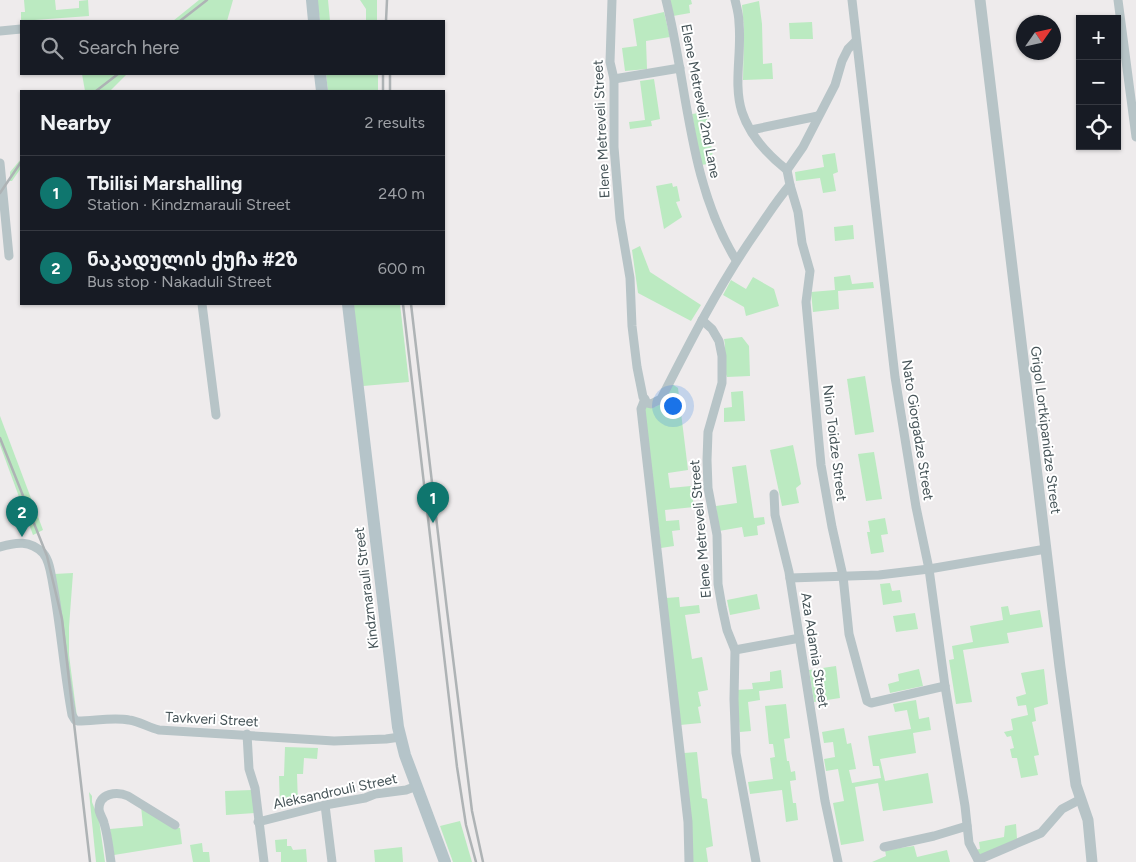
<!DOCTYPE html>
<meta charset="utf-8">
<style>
:root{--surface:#171b24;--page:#20242c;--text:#f1f3f6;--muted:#9ea1a6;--line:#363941;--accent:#0f766e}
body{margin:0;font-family:Figtree,"Noto Sans Georgian",sans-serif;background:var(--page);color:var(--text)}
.controls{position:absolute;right:15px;top:15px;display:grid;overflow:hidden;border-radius:0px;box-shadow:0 1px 4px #0004}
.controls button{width:45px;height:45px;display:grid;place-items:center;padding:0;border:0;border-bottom:1px solid var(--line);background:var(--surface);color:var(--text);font:25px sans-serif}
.compass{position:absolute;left:1016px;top:15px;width:45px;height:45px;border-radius:50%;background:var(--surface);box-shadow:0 1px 4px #0004;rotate:56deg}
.you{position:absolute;left:672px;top:405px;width:18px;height:18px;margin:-12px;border:4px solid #fff;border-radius:50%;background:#1a73e8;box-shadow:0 0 0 8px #1a73e833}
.badge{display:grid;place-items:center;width:32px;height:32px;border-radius:50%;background:var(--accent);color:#fff;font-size:16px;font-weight:700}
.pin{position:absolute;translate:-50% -41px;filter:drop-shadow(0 1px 2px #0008)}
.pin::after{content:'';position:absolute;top:26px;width:18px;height:15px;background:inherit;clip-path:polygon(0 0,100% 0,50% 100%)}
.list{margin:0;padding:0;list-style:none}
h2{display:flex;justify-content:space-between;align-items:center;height:65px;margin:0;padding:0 20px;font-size:21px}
h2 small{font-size:16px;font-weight:400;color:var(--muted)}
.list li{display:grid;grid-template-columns:32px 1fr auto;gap:15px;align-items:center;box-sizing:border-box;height:75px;padding:0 20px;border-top:1px solid var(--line)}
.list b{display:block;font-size:19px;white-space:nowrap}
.list p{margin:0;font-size:16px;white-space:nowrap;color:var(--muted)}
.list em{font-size:16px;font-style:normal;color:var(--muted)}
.icon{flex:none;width:28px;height:28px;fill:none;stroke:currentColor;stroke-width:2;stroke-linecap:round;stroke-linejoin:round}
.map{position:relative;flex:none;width:1136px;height:862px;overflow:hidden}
.search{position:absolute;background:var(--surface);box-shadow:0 1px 4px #0004;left:20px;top:20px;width:425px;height:55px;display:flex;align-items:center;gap:12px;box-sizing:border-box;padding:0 18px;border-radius:0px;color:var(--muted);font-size:19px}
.panel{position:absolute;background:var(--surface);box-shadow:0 1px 4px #0004;left:20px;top:90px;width:425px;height:215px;border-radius:0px}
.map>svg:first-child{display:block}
</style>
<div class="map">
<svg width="1136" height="862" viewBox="0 0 1136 862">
<rect width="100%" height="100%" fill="#eeebec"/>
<!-- green -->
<g fill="#bbeac1">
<polygon points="24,0 55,0 56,10 79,8 79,1 88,0 89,16 21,21 21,12 25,12"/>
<polygon points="199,0 233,0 227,21 173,21"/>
<polygon points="317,0 328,0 330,21 320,21"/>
<polygon points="360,0 377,0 377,21 366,21 366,9"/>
<polygon points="670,0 691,0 692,4 689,5 690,13 673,16"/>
<polygon points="759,1 762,24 763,64 772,63 773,79 743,80 744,30 742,5"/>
<polygon points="664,12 670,37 646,41 647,69 625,71 622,48 637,46 633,19"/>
<polygon points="812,22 813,39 790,39 789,23"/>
<polygon points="82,74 127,74 110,91 85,91"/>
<polygon points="326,74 378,74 378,91 328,91"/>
<polygon points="654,79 660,119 651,121 652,126 630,129 629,122 645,120 640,81"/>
<polygon points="706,112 714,163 701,165 692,114"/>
<polygon points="835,153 838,172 833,174 836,191 823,193 820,178 796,181 795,172 824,167 822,155"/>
<polygon points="21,159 21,168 12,181 10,181 10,172"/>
<polygon points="672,183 673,187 677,186 680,201 676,202 682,217 664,229 656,186"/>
<polygon points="853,225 854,239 835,241 834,227"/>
<polygon points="640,246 650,272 701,305 691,321 638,293 632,250"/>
<polygon points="850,275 852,284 873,282 874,288 838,291 839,309 813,312 811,292 835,290 834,277"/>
<polygon points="753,277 774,289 779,306 746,316 744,307 723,295 731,280 746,289"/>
<polygon points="353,304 400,304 409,382 363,386"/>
<path d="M742,337l7,9 1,30 -23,1c-5,-11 0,-26 -3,-38z"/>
<polygon points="865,376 874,432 855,435 847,379"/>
<path d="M672,384l6,4 10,82 -20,3 2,15 21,-2 3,21 -29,3 1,11 13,-1 1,10 -8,1 2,15 -13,2 -17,-138 2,-4c14,7 21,-12 26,-22z"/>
<polygon points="743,391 745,421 724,422 724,408 732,407 731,392"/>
<polygon points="0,416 43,530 33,535 0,445"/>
<polygon points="793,445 801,484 796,488 799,503 782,506 770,450"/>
<polygon points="874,452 882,499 866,501 858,454"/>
<polygon points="746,465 754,518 764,517 765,524 757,526 758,535 744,537 742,527 719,531 716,506 737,503 732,467"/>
<polygon points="885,518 888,534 881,535 884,552 871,554 867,532 870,532 868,521"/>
<polygon points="73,573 69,627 69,655 77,717 75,715 54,574"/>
<polygon points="890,583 892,591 900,590 902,602 883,605 880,584"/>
<polygon points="757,594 760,609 730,615 727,600"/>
<polygon points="679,597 680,607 699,605 700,613 685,615 692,659 702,657 708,690 698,692 701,706 698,707 701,723 680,725 666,598"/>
<polygon points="1008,606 1010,615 1040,610 1043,627 1007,633 1009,643 963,650 972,702 956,704 949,660 954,659 952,646 973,642 970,626 1003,620 1001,607"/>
<polygon points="915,613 918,629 896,632 893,616"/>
<polygon points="836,666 840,698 814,702 809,670"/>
<polygon points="919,669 923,686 890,693 888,684 899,681 898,674"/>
<polygon points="1044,669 1048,704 1034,708 1036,721 1032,722 1039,755 1034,756 1038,775 1021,778 1017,758 1012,758 1010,749 1014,748 1011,736 1007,737 1004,732 1013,730 1011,719 1028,715 1026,705 1018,706 1016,697 1026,694 1021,673"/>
<polygon points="781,670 783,688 759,691 760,700 748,702 751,731 740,732 736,690 753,689 752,683 770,681 770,672"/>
<polygon points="916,700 919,719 929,717 931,730 913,733 916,753 880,759 885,781 928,773 933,803 883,811 878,783 855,787 864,841 841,845 833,803 844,801 838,769 826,771 824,759 835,757 833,742 824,743 822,732 844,728 847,744 851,743 856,769 849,770 852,783 881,778 879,766 873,766 868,736 911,729 907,710 895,712 893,704"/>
<polygon points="786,704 790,738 784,739 787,761 789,761 791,772 795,771 796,780 790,781 793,803 796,803 798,820 786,822 782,790 750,794 748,782 773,779 770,758 775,757 773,744 769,744 765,706"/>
<polygon points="285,747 318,748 317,759 304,758 303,774 297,774 298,804 280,809 279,776 284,776"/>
<polygon points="697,752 702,798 707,799 713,846 706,848 708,862 692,862 684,753"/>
<polygon points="252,790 255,813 226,815 225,791"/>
<polygon points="89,792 92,796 92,802 99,820 105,862 96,862"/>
<polygon points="141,806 171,827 180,828 182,844 114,855 110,829 143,826"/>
<polygon points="460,821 472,862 453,862 440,826"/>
<polygon points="1016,824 1017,839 983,854 978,854 975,850 980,849 979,842 1004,837 1005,826"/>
<polygon points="287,839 287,846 291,846 293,850 306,849 307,862 281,862 281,852 276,852 275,840"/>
<polygon points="202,843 203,852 209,852 210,862 193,862 190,845"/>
<polygon points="914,846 917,857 947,850 950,862 872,862 886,856 885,850"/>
<polygon points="402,847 403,862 375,862 374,850"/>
</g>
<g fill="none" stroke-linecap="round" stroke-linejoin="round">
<!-- minor -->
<g stroke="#b7c4c7" stroke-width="9">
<path d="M612,0l-2,62 4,17v68l6,72 10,59 2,48 5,41 6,30 4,6 4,1 10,-5c29,-57 58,-114 95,-167 11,-16 21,-32 34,-47l-3,-15 16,-23 32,-62 7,-24 6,-12 8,-8"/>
<path d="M666,0c22,87 22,182 70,260"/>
<path d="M735,0c2,8 4,15 4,23 3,29 -6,61 3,89 8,24 26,43 45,58"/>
<polyline points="852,0 895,377 916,507 929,569 945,686 965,806 969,843 978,860"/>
<polyline points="1118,0 1136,137"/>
<polyline points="0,31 21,29"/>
<polyline points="614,79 680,68"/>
<polyline points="751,130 818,116"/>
<polyline points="0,163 9,256"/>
<polyline points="790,185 798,212 802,243 810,271 806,302 821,465 832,527 843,576 849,634 867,701 871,703 945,686"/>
<polyline points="202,304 216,415"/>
<polyline points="702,320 712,329 719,341 722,356 722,383 708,432 707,460 708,488 717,535 718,584 722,607 727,630 735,650 734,699 736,753 756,862"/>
<polyline points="645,399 641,409 688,822 689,862"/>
<polyline points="774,494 775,515 789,572 825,801 838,862"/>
<path d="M0,547c16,-5 30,-7 43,6 7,8 8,22 10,32 8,43 11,87 19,130l3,5 3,1c16,0 35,-4 51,-1 10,1 20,8 30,10l175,11 52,-2 14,-2"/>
<polyline points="790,578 879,575 929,569 1046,549"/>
<polyline points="735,650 800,638"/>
<polyline points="247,734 249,769 255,788 264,862"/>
<polyline points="325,805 332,862"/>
<polyline points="258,822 325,805 365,798 375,794 406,790 417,786"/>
<polyline points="884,847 934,836 967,826"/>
<path d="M111,862c-2,-13 -3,-26 -7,-39 -1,-5 -5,-9 -5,-14 0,-16 18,-18 29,-13l47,29"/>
<polyline points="979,862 978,860 1041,833 1062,809 1081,799"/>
</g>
<!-- tertiary -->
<polyline stroke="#b7c4c7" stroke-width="11" points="980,0 1060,667 1076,785 1088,820 1092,862"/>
<!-- secondary -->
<g stroke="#b5c4c9" stroke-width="12">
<polyline points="312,0 314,21"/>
<polyline points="320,74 322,91"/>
<polyline points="348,304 398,727 405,755 445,862"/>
</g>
<!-- rail -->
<g stroke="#aeb3b5" stroke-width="2.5">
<polyline points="180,21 207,0"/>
<polyline points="386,21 387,0"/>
<polyline points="390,74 390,91"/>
<polyline points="96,91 118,74"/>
<polyline points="383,91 383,74"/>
<polyline points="0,193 21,162"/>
<polyline points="403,304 457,767 466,825 476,862"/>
<polyline points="411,304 447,610 472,811 483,862"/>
<polyline points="0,438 47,556 62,619 90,862"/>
</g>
</g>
<g text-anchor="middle" stroke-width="4" stroke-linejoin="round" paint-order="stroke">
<!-- street labels -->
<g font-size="14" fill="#455357" stroke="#fff">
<text transform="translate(701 101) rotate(79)" y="5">Elene Metreveli 2nd Lane</text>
<text transform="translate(601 129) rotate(-93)" y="5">Elene Metreveli Street</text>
<text transform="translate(918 430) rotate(81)" y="5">Nato Giorgadze Street</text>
<text transform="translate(1046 430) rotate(83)" y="5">Grigol Lortkipanidze Street</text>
<text transform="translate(835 443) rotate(83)" y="5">Nino Toidze Street</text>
<text transform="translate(700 529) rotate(-95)" y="5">Elene Metreveli Street</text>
<text transform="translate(366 588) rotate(-97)" y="5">Kindzmarauli Street</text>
<text transform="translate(815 650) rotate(81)" y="5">Aza Adamia Street</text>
<text transform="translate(212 719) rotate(3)" y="5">Tavkveri Street</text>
<text transform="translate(335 791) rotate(-12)" y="5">Aleksandrouli Street</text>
</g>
</g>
</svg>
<div class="controls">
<button>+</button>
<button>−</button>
<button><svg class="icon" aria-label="locate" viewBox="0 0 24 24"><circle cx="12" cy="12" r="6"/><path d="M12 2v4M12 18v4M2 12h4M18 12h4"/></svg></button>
</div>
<svg class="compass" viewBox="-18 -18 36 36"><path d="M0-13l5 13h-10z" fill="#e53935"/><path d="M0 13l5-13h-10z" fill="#9ea1a6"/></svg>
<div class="you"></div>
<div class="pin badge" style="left:433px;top:523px">1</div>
<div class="pin badge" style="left:22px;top:537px">2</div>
<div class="search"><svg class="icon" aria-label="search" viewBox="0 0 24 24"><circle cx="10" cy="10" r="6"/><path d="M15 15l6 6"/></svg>Search here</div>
<section class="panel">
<h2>Nearby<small>2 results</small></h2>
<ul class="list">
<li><span class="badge">1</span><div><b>Tbilisi Marshalling</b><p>Station · Kindzmarauli Street</p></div><em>240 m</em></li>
<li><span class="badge">2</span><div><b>ნაკადულის ქუჩა #2ზ</b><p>Bus stop · Nakaduli Street</p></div><em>600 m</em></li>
</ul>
</section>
</div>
